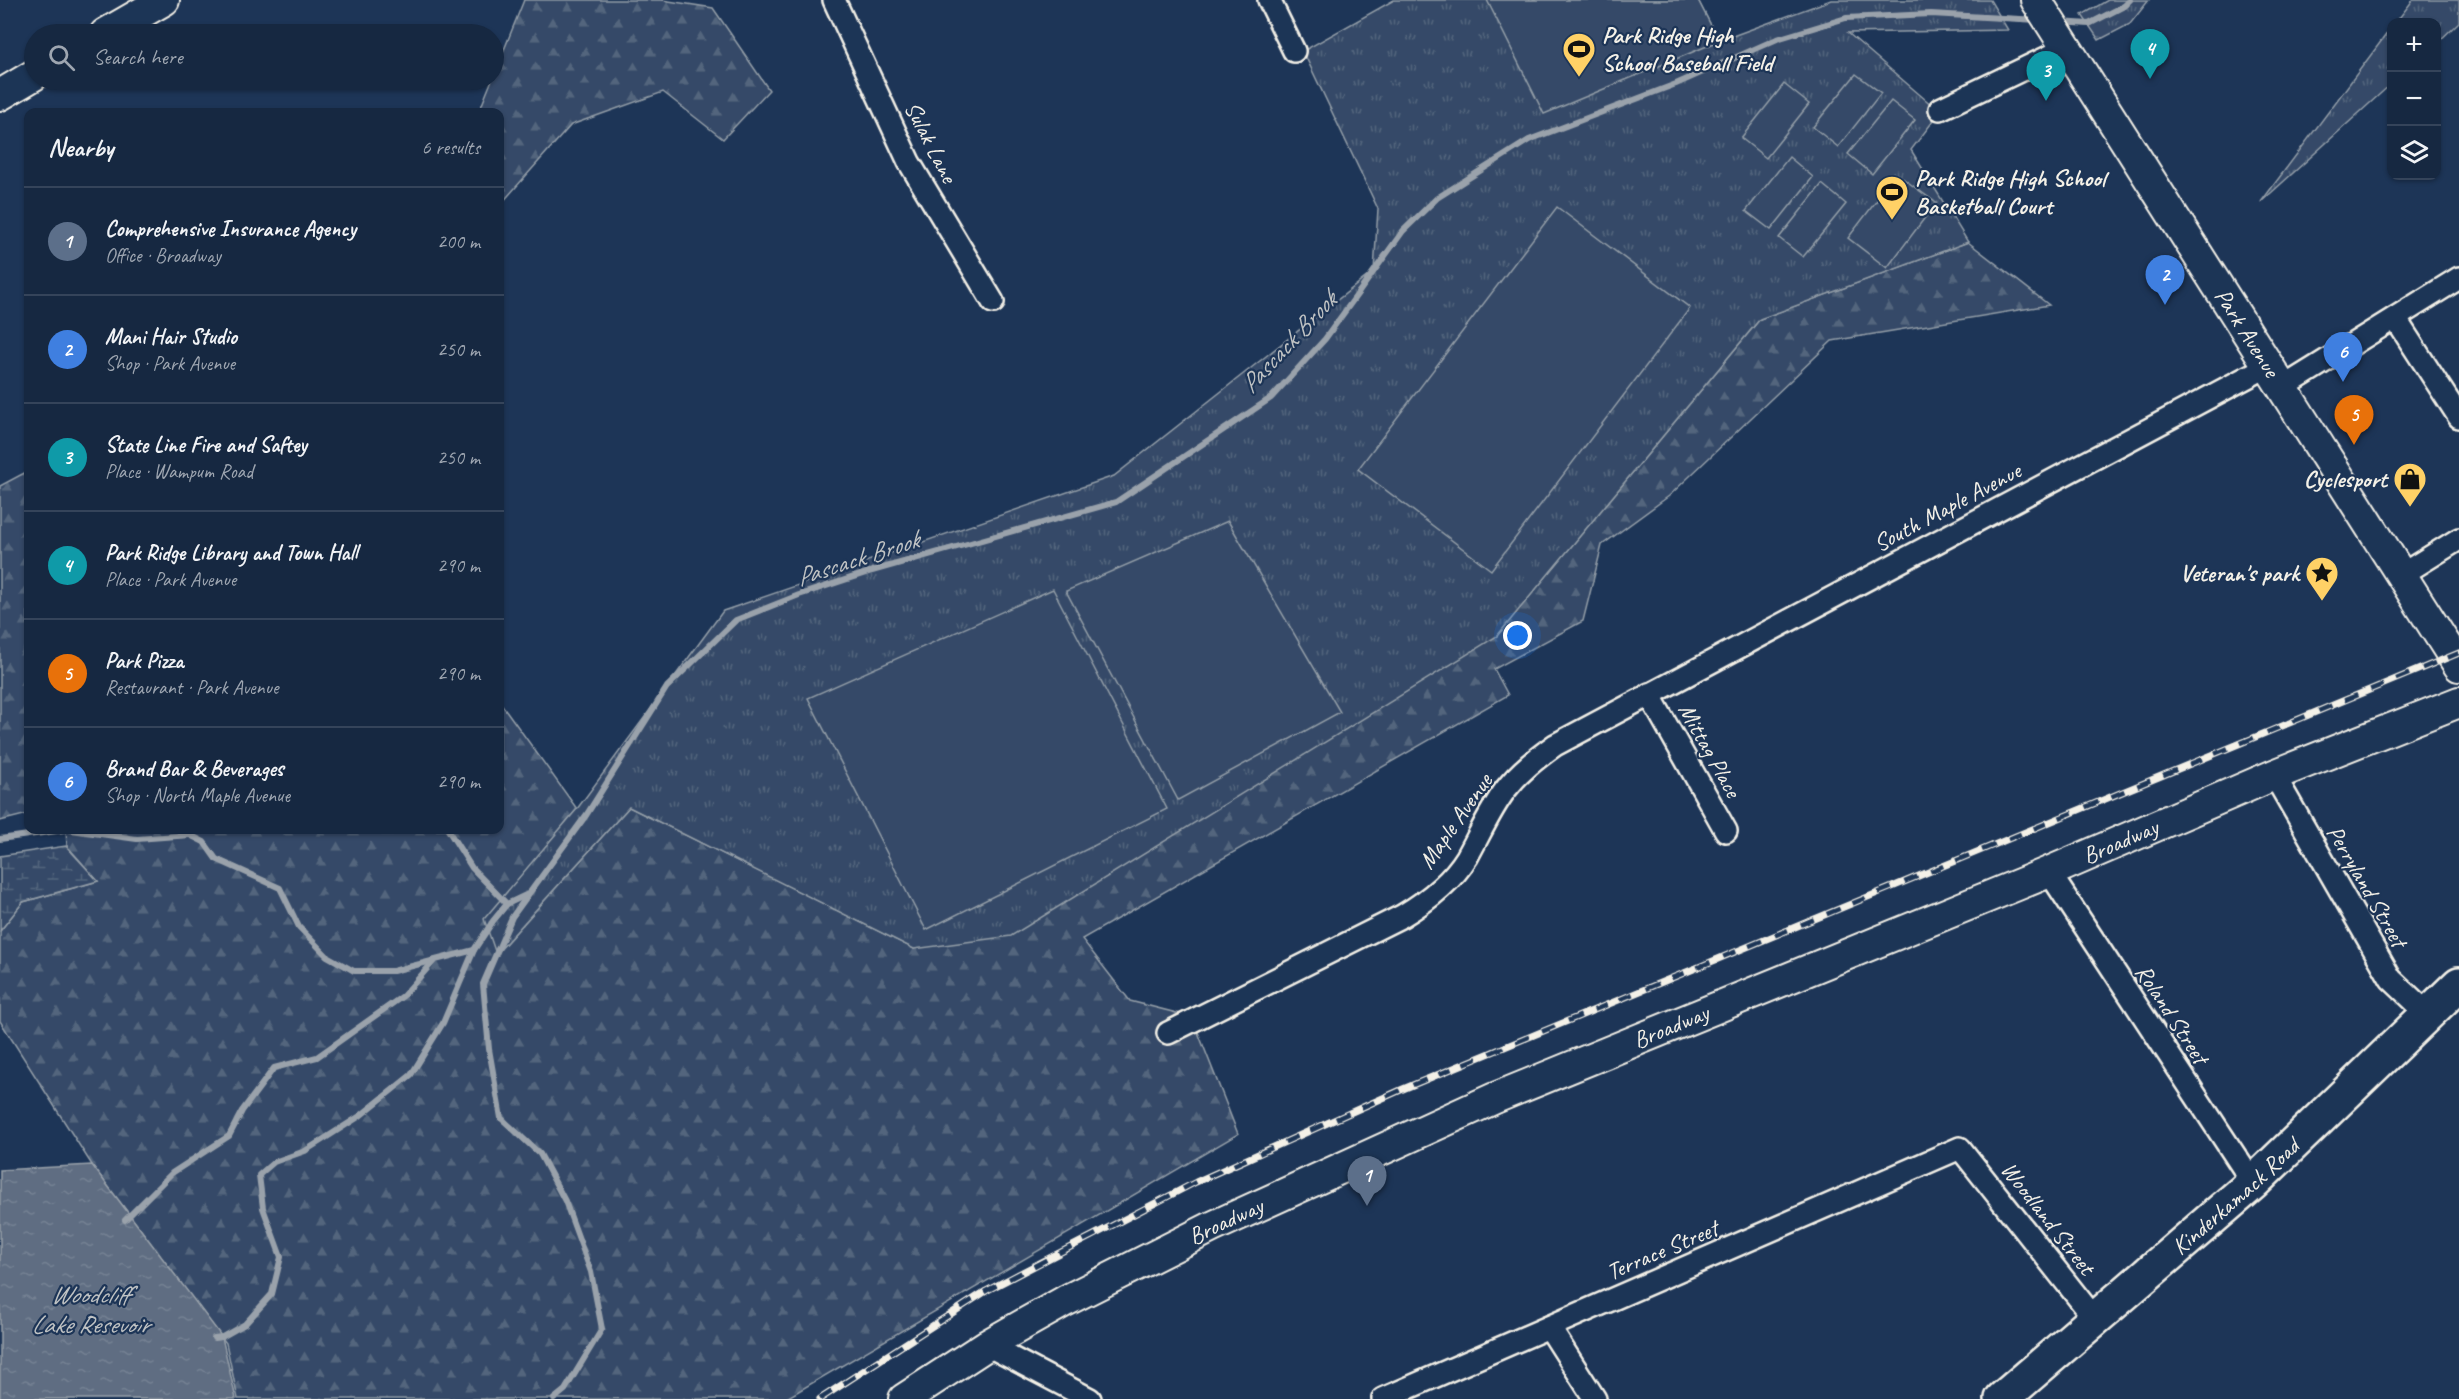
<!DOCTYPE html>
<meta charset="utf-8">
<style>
:root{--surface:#162841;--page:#23344c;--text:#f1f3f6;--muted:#9ea6b1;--line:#35445a;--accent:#ffd166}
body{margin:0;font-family:Caveat,sans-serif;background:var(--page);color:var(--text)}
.controls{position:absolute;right:18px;top:18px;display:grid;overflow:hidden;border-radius:12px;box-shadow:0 2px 4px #0004}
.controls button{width:54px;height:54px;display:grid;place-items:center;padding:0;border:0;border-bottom:2px solid var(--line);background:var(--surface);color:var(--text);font:30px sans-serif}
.you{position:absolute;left:1518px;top:636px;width:21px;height:21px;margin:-15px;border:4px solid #fff;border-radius:50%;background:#1a73e8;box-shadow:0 0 0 9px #1a73e833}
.badge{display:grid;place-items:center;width:39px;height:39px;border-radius:50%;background:var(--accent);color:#fff;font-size:20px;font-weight:700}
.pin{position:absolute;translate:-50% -50px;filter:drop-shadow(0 2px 3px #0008)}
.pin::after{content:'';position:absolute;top:32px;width:21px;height:18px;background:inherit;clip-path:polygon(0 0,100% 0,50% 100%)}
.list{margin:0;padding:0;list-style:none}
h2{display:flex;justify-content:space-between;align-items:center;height:78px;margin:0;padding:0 24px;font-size:26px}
h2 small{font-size:20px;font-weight:400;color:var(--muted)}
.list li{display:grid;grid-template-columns:39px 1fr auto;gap:18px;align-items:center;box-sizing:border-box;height:108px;padding:0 24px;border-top:2px solid var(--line)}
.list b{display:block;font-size:22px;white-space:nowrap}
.list p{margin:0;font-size:20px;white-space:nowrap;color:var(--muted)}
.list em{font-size:20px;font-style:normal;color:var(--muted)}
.icon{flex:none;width:33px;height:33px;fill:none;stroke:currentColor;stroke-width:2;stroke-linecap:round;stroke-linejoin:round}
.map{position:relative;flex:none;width:2459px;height:1399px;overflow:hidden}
.search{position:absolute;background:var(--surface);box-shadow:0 2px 4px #0004;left:24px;top:24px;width:480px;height:66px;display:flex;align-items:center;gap:15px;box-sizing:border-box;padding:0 21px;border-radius:33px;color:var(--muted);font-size:22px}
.panel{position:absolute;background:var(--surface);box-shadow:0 2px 4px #0004;left:24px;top:108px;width:480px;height:726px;border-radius:12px}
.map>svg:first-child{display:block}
</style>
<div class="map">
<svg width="2459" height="1399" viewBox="0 0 2459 1399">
<defs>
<pattern id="forest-firs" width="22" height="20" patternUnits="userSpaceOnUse" patternTransform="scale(1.5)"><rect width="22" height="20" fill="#354a67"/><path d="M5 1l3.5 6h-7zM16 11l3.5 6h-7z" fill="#53657d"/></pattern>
<pattern id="wetland-marsh" width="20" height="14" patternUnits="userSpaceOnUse" patternTransform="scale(1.5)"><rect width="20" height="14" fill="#354a67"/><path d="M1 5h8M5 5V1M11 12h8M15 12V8" fill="none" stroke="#53657d"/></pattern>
<pattern id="park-tufts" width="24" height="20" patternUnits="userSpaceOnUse" patternTransform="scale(1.5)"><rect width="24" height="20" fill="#354a67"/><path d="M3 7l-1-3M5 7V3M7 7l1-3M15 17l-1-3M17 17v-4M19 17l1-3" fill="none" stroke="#53657d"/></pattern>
<pattern id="water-ripples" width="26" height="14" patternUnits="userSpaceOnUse" patternTransform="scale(1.5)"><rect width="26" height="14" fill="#5e6d82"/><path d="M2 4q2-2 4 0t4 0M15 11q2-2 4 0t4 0" fill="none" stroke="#768294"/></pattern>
</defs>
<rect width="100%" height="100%" fill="#1d3557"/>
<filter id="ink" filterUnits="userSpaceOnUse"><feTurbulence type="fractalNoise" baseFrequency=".0167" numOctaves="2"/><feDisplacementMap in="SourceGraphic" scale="12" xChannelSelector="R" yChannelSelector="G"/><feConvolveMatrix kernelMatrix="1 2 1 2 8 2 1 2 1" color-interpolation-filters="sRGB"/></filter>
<g filter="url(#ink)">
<!-- forest -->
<g fill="url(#forest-firs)" stroke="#949ea8" stroke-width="1.5">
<polygon points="524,0 662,0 713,8 769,90 723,139 663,92 571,125 500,205 500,112 479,112"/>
<polygon points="1968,242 2049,305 1832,341 1669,496 1602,545 1583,621 1494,669 1508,695 1082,939 1130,1001 1192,1017 1238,1134 785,1399 238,1399 226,1343 92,1165 0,1021 0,931 23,902 98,881 67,846 66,830 500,830 500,702 577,809 485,919 497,953 629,807 914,949 1497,636 1760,319"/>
<polygon points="28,471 28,814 0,821 0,486"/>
</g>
<!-- wetland -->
<polygon fill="url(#wetland-marsh)" stroke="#949ea8" stroke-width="1.5" points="66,846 98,881 23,902 0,931 0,856"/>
<!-- park -->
<g fill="url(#park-tufts)" stroke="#949ea8" stroke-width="1.5">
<polygon points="1394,0 1698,0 1719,41 1831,0 1990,0 2008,30 1848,33 1940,112 1911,150 1968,242 1760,319 1497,636 1011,936 914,949 629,807 496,954 484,919 577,809 723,611 1114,476 1374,271 1378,209 1303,51"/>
<polygon points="2108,0 2149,0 2130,24 2099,40 2082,15"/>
<polygon points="2413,0 2459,0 2459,22 2437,43 2436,22 2396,22"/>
<polygon points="2391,28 2391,84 2261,202"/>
</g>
<!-- pitch -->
<g fill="#354a67" stroke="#949ea8" stroke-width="1.5">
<polygon points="1487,0 1698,0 1719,41 1544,114"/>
<polygon points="1856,74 1881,93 1838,147 1813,127"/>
<polygon points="1784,84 1809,104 1766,158 1741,138"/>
<polygon points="1891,101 1915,120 1872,174 1848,154"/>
<polygon points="1789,157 1813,177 1771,230 1746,211"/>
<polygon points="1897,174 1936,203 1887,268 1848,238"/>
<polygon points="1822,184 1846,204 1803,257 1779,238"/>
<polygon points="1557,207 1690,308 1491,570 1358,469"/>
<polygon points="1228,521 1340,712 1178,800 1066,591"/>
<polygon points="1053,589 1167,809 926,930 808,698"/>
</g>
<!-- water -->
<polygon fill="url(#water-ripples)" stroke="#9aa2ab" stroke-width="1.5" points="92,1165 222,1337 236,1399 0,1399 0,1170"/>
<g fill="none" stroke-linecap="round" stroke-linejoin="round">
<!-- stream -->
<g stroke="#9aa2ab" stroke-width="6">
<polyline points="2060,22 2089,24 2124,6 2130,0"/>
<polyline points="71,830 137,839 190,835 197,830"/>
<polyline points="448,830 472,868 507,904 528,894"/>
<polyline points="190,835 204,842 216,859 280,888 299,927 327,956 354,971 393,971 474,950"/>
<polyline points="0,839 64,830"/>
<polyline points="125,1220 172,1173 229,1136 242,1111 274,1068 317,1057 403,996 433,962"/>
<polyline points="214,1338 222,1337 245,1324 272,1294 281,1257 263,1208 259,1175 274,1162 305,1151 360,1116 411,1075 443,1023 474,950 493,921 507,904"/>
<polyline points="554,1399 565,1390 602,1329 591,1272 565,1201 540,1154 501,1118 489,1049 483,984 512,917 587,814 667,687 736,620 799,595 872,571 1116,502 1271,398 1325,339 1403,231 1437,198 1529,140 1676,84 1777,39 1846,18 1931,14 2038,20"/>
</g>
<!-- street casing -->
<g stroke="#f4f1e8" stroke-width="26">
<g id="street">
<polyline points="834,0 909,162 993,302"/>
<polyline points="1269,0 1294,51"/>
<polyline points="1940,109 2067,48"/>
<polyline points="2395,318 2459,417"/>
<polyline points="2282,388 2459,278"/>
<polyline points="2401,575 2459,539"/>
<polyline points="1649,694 1726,831"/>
<polyline points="2274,775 2391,979 2428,1014"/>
<polyline points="2049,872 2253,1183"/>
<path d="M1168,1033l234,-117c25,-15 49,-33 65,-59 13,-23 23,-47 39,-68 14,-18 31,-31 49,-44l713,-379"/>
<polyline points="1549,1327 1595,1399"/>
<polyline points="987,1345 1090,1399"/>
<polyline points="1383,1399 1960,1148 2095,1319"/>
</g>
</g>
<!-- secondary casing -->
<g stroke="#f4f1e8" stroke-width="34">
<g id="secondary">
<path id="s1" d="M2036,0l423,666"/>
<polyline points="105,34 164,0"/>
<polyline points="0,95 34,75"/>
<path id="s2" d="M904,1399l83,-54 78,-44 147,-74 283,-129 554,-226 225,-97 185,-73"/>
</g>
</g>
<!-- primary casing -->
<g stroke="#f4f1e8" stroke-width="38">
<g id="primary">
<path id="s3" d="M2002,1399l251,-216 206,-199"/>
</g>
</g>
<!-- street -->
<use href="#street" stroke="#1d3557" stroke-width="21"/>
<!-- secondary -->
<use href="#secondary" stroke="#1d3557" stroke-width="30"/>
<!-- primary -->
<use href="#primary" stroke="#1d3557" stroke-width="33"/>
<!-- rail casing -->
<g stroke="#f4f1e8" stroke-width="7">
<polyline id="rail" points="820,1399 986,1291 1196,1182 1403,1089 2459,653"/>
</g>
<!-- rail -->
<use href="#rail" stroke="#1d3557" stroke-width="4.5" stroke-dasharray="14" stroke-linecap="butt"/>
</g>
</g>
<!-- icons -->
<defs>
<g id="stadium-pin" transform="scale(1.725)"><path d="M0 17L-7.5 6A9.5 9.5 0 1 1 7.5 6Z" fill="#ffd166" stroke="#1d3557"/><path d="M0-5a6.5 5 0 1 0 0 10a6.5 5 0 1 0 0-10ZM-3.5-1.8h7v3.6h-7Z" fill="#111"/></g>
<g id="shop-pin" transform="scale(1.725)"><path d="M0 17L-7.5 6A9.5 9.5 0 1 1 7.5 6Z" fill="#ffd166" stroke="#1d3557"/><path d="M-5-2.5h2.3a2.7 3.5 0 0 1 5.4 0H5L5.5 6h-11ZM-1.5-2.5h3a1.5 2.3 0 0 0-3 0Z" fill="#111"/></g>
<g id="sight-pin" transform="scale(1.725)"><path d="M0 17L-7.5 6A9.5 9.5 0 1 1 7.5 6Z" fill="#ffd166" stroke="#1d3557"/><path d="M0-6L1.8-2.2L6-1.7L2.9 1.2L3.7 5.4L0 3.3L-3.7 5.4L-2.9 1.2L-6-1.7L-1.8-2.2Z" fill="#111"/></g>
</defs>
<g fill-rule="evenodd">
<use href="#stadium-pin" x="1579" y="49"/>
<use href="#stadium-pin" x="1892" y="192"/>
<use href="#shop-pin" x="2410" y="479"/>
<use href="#sight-pin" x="2322" y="573"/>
</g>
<g text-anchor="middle" stroke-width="4.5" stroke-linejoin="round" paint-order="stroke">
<!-- poi labels -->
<g font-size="24" font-weight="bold" fill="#f4f1e8" stroke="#1d3557" text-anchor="start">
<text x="1602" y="43">Park Ridge High<tspan x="1602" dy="28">School Baseball Field</tspan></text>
<text x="1915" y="186">Park Ridge High School<tspan x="1915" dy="28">Basketball Court</tspan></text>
<text x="2387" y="487" text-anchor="end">Cyclesport</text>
<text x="2299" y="581" text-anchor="end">Veteran's park</text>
</g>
<!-- street labels -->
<g font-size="24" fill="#f4f1e8" stroke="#1d3557">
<text transform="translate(931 142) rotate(63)" y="8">Sulak Lane</text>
<text dy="8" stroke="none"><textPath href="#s1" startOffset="394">Park Avenue</textPath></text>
<text transform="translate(1947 507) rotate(-28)" y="8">South Maple Avenue</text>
<text transform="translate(1710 750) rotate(61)" y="8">Mittag Place</text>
<text transform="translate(1455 821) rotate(-55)" y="8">Maple Avenue</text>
<text dy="8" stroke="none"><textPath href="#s2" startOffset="1340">Broadway</textPath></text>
<text transform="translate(2367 886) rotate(60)" y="8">Perryland Street</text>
<text transform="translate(2172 1014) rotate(57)" y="8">Roland Street</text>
<text dy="8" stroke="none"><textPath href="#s2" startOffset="854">Broadway</textPath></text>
<text dy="8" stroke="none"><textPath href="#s3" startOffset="309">Kinderkamack Road</textPath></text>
<text transform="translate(2048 1218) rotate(52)" y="8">Woodland Street</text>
<text dy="8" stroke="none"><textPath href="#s2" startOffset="368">Broadway</textPath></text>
<text transform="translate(1662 1250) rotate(-23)" y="8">Terrace Street</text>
</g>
<!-- water labels -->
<g font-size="26" font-style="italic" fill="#c0c3c4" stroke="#1d3557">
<text transform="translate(1288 342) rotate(-47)" y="9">Pascack Brook</text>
<text transform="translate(857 558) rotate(-18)" y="9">Pascack Brook</text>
<text x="90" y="1303">Woodcliff<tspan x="90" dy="30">Lake Resevoir</tspan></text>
</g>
</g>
</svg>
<div class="controls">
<button>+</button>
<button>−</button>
<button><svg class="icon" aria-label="layers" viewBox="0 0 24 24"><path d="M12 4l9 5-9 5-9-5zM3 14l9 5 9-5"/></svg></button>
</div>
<div class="you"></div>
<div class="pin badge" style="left:1367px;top:1206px;background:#5c6f8a">1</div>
<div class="pin badge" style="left:2165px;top:305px;background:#3f7fe0">2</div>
<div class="pin badge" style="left:2046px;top:101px;background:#0f9aa8">3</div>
<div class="pin badge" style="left:2150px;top:79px;background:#0f9aa8">4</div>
<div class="pin badge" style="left:2354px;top:445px;background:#e8710a">5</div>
<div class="pin badge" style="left:2343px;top:382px;background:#3f7fe0">6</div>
<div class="search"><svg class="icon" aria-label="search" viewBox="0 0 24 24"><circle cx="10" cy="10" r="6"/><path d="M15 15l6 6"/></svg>Search here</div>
<section class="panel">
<h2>Nearby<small>6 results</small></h2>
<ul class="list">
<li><span class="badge" style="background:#5c6f8a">1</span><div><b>Comprehensive Insurance Agency</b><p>Office · Broadway</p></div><em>200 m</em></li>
<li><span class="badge" style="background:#3f7fe0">2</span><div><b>Mani Hair Studio</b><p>Shop · Park Avenue</p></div><em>250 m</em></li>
<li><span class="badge" style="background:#0f9aa8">3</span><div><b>State Line Fire and Saftey</b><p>Place · Wampum Road</p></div><em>250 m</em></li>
<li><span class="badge" style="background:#0f9aa8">4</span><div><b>Park Ridge Library and Town Hall</b><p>Place · Park Avenue</p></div><em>290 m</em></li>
<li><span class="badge" style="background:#e8710a">5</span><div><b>Park Pizza</b><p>Restaurant · Park Avenue</p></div><em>290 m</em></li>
<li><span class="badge" style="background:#3f7fe0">6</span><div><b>Brand Bar &amp; Beverages</b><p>Shop · North Maple Avenue</p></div><em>290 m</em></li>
</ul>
</section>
</div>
